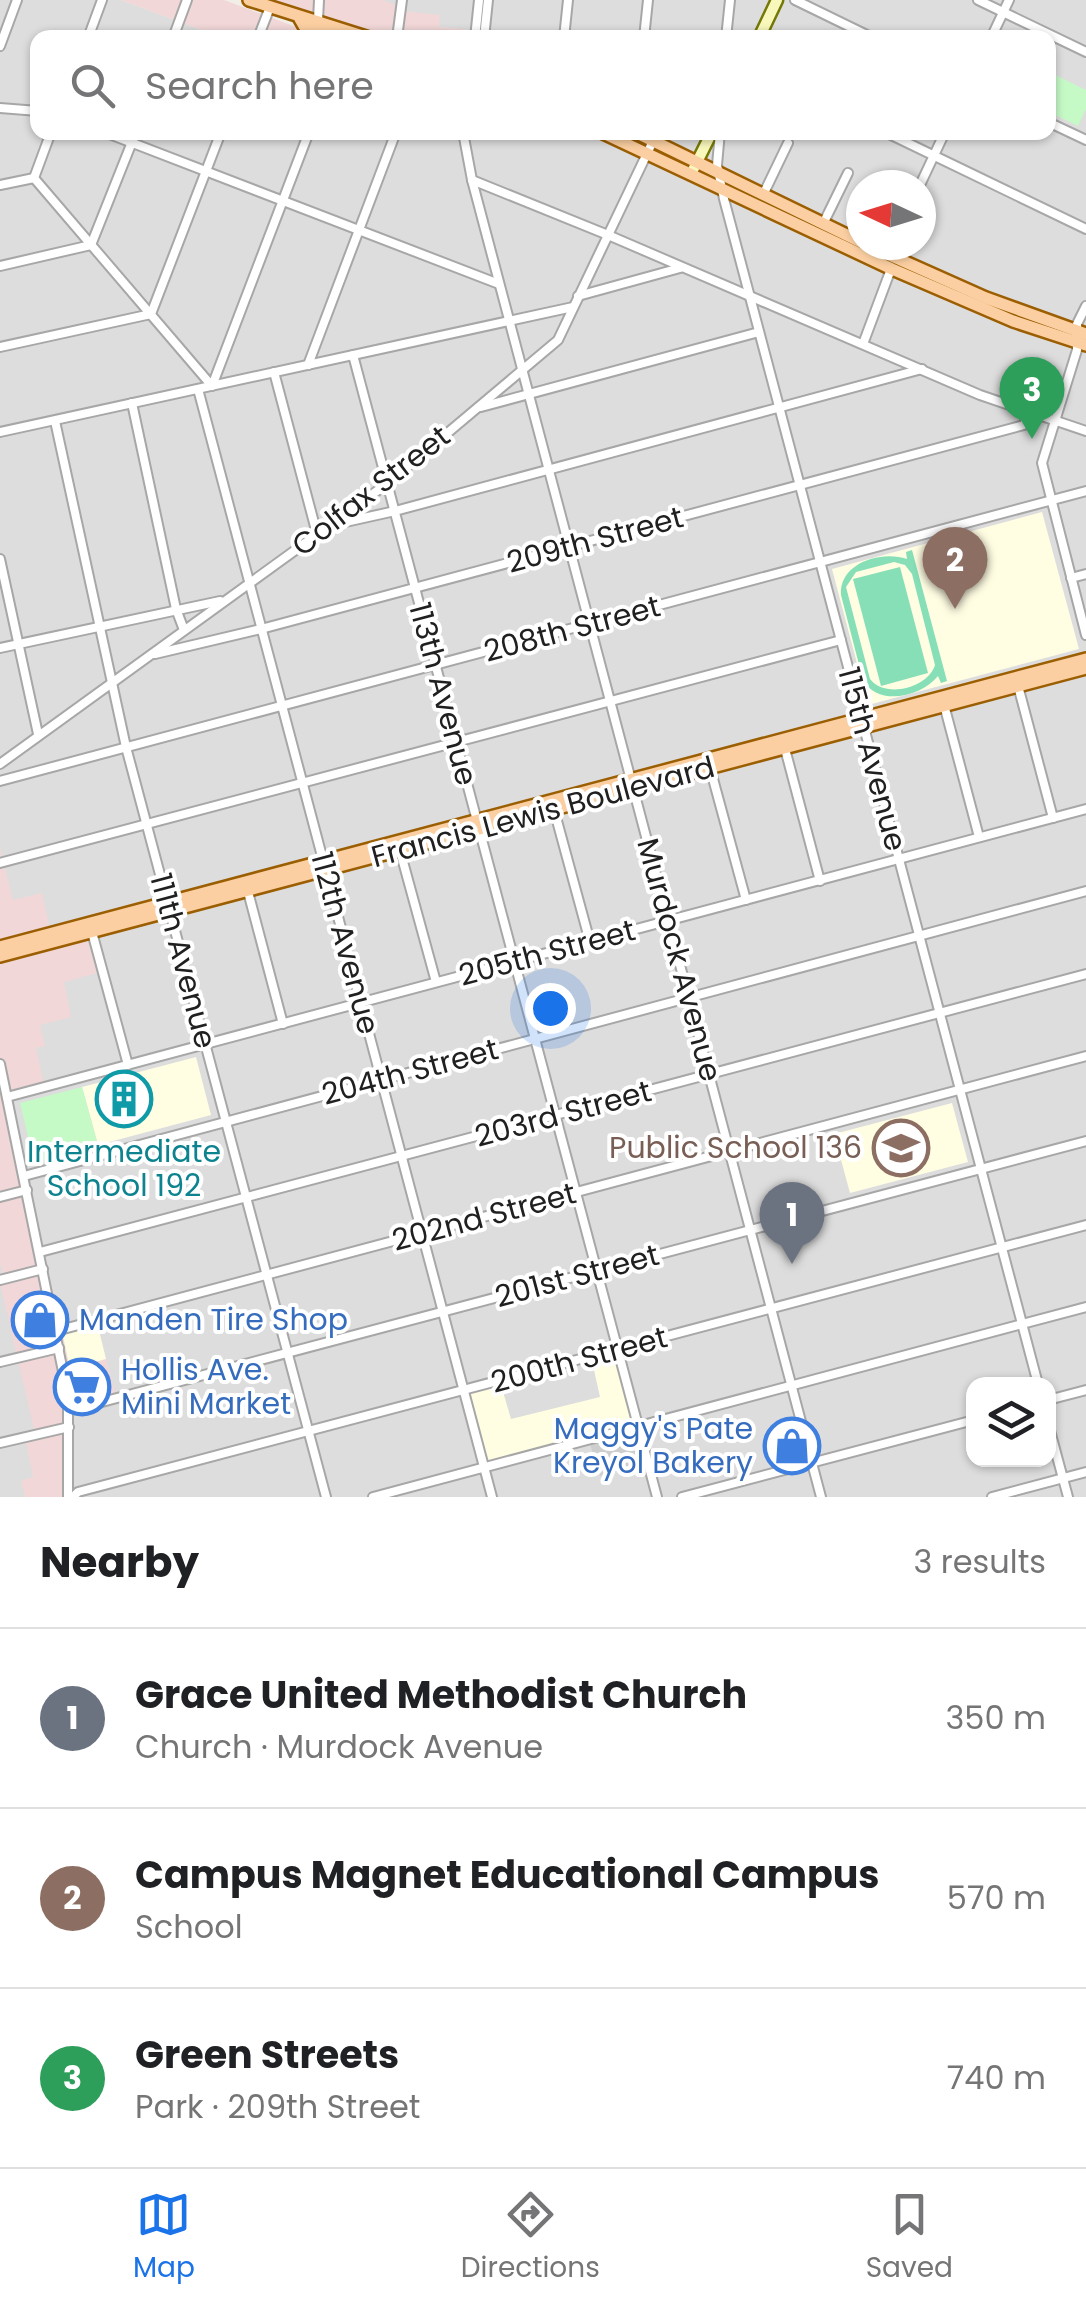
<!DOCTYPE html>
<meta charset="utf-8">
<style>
:root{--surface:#fff;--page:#f2f2f2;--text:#202124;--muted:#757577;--line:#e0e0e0;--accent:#1a73e8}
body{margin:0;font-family:Poppins,sans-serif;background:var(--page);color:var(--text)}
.controls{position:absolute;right:30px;bottom:30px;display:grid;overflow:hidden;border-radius:20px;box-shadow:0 2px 8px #0004}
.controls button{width:90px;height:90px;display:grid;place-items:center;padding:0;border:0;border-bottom:2px solid var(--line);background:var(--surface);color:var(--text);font:50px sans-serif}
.compass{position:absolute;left:846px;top:170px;width:90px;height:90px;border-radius:50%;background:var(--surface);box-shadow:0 2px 8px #0004;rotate:274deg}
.you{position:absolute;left:550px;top:1008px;width:35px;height:35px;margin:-25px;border:8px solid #fff;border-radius:50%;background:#1a73e8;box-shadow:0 0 0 15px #1a73e833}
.badge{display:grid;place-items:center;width:65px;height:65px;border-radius:50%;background:var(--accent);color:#fff;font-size:32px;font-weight:700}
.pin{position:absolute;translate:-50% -82px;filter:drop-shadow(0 2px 5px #0008)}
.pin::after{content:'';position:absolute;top:52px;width:35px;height:30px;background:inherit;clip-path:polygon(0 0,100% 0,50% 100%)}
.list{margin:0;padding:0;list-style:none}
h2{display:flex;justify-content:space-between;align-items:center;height:130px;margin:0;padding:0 40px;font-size:42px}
h2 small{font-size:32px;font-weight:400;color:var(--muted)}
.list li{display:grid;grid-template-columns:65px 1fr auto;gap:30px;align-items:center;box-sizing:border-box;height:180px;padding:0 40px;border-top:2px solid var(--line)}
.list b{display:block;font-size:38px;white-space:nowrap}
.list p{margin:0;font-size:32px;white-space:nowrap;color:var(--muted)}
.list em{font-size:32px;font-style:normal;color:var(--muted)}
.icon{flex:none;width:55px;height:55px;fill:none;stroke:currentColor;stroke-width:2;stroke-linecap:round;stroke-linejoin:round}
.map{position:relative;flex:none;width:1086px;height:1497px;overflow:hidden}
.search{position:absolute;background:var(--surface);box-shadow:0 2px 8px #0004;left:30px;right:30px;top:30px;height:110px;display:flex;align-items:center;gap:25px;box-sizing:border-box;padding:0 35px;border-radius:20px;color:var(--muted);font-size:38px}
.sheet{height:670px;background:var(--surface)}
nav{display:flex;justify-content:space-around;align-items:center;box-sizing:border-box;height:140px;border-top:2px solid var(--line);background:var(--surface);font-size:28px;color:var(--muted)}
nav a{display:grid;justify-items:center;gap:5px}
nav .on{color:var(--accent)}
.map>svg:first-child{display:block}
</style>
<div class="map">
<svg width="1086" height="1497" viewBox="0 0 1086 1497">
<rect width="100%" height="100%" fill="#f1ede7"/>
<!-- residential -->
<g fill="#dedddd" fill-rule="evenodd">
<path d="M0,0h121l100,37 -183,1v94l553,1 432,197 63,21v1146h-1086zM974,1384h74v76h-74z"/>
<polygon points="382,0 1086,0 1086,332 1029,312 874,245 921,245 921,185 861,185 861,239 639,133 1048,132 1048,38 478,37 479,31 439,27"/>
</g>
<!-- commercial -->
<g fill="#f1d7d7">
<polygon points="121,0 224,0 323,37 221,37"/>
<polygon points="275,0 382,0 402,7 402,11 440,15 439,27 479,31 478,37 378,37"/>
<polygon points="0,848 13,900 42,893 54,947 87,938 97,973 64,982 71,1017 40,1025 45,1046 36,1048 44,1084 1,1096 50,1334 62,1332 70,1369 106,1359 116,1396 63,1409 62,1497 25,1497 21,1481 33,1477 26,1442 36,1438 0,1283 3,1274 0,1263"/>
</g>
<!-- education -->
<g fill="#fffde2">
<polygon points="1042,512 1079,649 868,705 832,569"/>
<polygon points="196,1057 211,1115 98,1145 82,1087"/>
<polygon points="952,1103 968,1162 850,1193 834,1134"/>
<polygon points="97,1322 106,1359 70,1369 62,1332"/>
<polygon points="614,1355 632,1423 487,1463 468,1393 501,1385 511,1419 600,1397 592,1361"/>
</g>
<!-- religious -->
<polygon fill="#cecece" points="635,1432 643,1464 600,1476 590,1444"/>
<!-- park -->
<g fill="#c5f9c6">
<polygon points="1049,72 1086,90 1086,109 1078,126 1049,112"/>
<polygon points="82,1087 98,1145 34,1162 20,1103"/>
</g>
<!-- pitch -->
<g fill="#86dfb7" fill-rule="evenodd">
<path d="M912,550l35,131 -6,2 -3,-7c-17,21 -60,31 -75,4l-22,-85c-2,-32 40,-45 66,-36l-1,-7zM894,562l11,3 7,9 23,91c-7,23 -50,34 -65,14l-24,-92 10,-15z"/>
<polygon points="900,567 928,673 881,686 853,579"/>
</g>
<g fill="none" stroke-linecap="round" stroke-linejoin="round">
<!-- minor casing -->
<g stroke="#a7a7a7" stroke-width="12">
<g id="minor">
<polyline points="795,0 873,38"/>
<polyline points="978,0 1086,52"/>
<polyline points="318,20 319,0"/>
<polyline points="88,38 102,0"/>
<polyline points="173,38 187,0"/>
<polyline points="258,38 270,7"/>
<polyline points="397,38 402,0"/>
<polyline points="475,38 479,0"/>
<polyline points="484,38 488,0"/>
<polyline points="564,38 568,0"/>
<polyline points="644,38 648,0"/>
<polyline points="726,38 730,0"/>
<polyline points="991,38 1009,0"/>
<polyline points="0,46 17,0"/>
<polyline points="0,108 38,111"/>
<polyline points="1048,122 1086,140"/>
<polyline points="104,132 499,284"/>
<polyline points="463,132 472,180 821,1497"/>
<polyline points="720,132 717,165 724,199 1038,1384"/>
<polyline points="885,132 1086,229"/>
<polyline points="34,178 212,386 309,132"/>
<polyline points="34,178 51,132"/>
<polyline points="472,180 608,235 980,395 1086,431"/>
<polyline points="0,185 34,178"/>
<polyline points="920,185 945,132"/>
<polyline points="763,195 788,143"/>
<polyline points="823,224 848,173"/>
<polyline points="0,266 91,245 136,132"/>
<polyline points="578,296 680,268"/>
<polyline points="1086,306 1077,324 1077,350 1042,463 1086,635"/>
<polyline points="863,344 891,269"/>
<polyline points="0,347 151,314 221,132"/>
<polyline points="353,355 657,1497"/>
<polyline points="308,365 396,132"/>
<polyline points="274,372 317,534"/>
<polyline points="198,389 492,1497"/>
<polyline points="132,403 176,609 184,630"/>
<polyline points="481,407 759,332"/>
<polyline points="55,421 126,747 326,1497"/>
<polyline points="0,432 573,307"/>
<polyline points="332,525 395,511 922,369"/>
<polyline points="0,559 38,734"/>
<polyline points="1071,578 1086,574"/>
<polyline points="0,648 220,601"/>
<polyline points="155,654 261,629 1024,425 1028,411"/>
<polyline points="1017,682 1053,818"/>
<polyline points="943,701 979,837"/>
<polyline points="784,745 820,881"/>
<polyline points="0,764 388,483 558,340 653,141"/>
<polyline points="709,764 746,900"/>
<polyline points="0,781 1086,491"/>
<polyline points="553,806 590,942"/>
<polyline points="399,847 436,982"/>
<polyline points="0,863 841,640"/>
<polyline points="247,888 283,1024"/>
<polyline points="92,932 128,1065"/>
<polyline points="0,1064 68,1396 68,1497"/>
<polyline points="7,1097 1086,809"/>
<polyline points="24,1176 1086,891"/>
<polyline points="0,1197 27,1190"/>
<polyline points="40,1252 1086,974"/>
<polyline points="0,1280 43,1269"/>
<polyline points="56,1331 1086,1056"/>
<polyline points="0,1362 59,1348"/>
<polyline points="1048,1400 1086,1390"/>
<polyline points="68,1411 1086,1141"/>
<polyline points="1048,1423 1068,1497"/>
<polyline points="0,1443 69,1427"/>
<polyline points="73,1497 78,1492 1086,1225"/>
<polyline points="373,1497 1086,1307"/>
<polyline points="682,1497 974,1420"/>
<polyline points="992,1497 1086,1472"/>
</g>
</g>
<!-- secondary casing -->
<g stroke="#747906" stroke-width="15">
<g id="secondary">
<polyline points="759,38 777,0"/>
<polyline points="691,174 712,132"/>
</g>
</g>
<!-- primary casing -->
<g stroke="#9b5e01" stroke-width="16">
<g id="primary">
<polyline points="249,0 369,38"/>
<polyline points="300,19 304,26 335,38"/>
<polyline points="601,132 892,269 1013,321 1086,345"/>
<polyline points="635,132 861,242"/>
<polyline points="867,245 986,298 1086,334"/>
<polyline points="0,947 1086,659"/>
<polyline points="0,956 1086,668"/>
</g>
</g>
<!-- minor -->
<use href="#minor" stroke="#fff" stroke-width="8"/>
<!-- secondary -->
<use href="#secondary" stroke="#f9f8bc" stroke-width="10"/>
<!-- primary -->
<use href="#primary" stroke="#fbcfa1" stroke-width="11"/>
</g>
<!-- icons -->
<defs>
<g id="building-ring" transform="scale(2.875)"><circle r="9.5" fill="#fff" stroke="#0f9aa8" stroke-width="1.5"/><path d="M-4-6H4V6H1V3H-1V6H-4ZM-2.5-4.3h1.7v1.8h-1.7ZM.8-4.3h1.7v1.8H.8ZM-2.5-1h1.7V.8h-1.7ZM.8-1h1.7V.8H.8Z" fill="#0f9aa8"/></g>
<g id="school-ring" transform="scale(2.875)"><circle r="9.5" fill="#fff" stroke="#8d6e63" stroke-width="1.5"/><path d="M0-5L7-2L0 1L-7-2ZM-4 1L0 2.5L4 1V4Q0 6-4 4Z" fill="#8d6e63"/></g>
<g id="shop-ring" transform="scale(2.875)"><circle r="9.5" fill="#fff" stroke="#3f7fe0" stroke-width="1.5"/><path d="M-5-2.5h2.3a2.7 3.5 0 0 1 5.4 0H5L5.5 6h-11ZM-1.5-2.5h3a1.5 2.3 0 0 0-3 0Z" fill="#3f7fe0"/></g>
<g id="supermarket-ring" transform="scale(2.875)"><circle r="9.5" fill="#fff" stroke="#3f7fe0" stroke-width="1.5"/><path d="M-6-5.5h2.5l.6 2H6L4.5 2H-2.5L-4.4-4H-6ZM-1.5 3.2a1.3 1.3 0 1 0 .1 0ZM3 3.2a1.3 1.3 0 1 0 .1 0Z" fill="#3f7fe0"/></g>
</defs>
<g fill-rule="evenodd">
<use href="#building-ring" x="124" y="1099"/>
<use href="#school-ring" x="901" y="1148"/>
<use href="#shop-ring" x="40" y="1320"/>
<use href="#supermarket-ring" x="82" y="1387"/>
<use href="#shop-ring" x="792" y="1446"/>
</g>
<g text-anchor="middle" stroke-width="8" stroke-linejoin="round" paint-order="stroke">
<!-- street labels -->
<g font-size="30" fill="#202020" stroke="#fff">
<text transform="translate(371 491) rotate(-38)" y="10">Colfax Street</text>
<text transform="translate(595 540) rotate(-15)" y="10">209th Street</text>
<text transform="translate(572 629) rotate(-15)" y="10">208th Street</text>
<text transform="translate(443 694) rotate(75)" y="10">113th Avenue</text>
<text transform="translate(872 759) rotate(75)" y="10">115th Avenue</text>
<text transform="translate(543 812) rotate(-15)" y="10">Francis Lewis Boulevard</text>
<text transform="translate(345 943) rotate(75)" y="10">112th Avenue</text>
<text transform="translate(547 953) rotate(-15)" y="10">205th Street</text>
<text transform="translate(679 960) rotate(75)" y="10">Murdock Avenue</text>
<text transform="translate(183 961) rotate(75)" y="10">111th Avenue</text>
<text transform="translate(410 1072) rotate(-15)" y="10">204th Street</text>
<text transform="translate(563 1114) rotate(-15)" y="10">203rd Street</text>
<text transform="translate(484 1217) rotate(-15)" y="10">202nd Street</text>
<text transform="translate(577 1276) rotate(-15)" y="10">201st Street</text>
<text transform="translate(579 1360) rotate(-15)" y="10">200th Street</text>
</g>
<!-- education labels -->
<g font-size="30" fill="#785e54" stroke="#fff" text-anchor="end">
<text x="862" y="1158">Public School 136</text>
</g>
<!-- culture labels -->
<g font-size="30" fill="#0d838f" stroke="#fff">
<text x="124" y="1162">Intermediate<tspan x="124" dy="34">School 192</tspan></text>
</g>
<!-- shop labels -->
<g font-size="30" fill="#366cbe" stroke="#fff" text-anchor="start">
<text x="79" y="1330">Manden Tire Shop</text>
<text x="121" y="1380">Hollis Ave.<tspan x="121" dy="34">Mini Market</tspan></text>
<text x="753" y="1439" text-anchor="end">Maggy's Pate<tspan x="753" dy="34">Kreyol Bakery</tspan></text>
</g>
</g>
</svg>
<div class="controls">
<button><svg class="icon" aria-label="layers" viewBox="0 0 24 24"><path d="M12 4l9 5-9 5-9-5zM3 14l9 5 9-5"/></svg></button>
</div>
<svg class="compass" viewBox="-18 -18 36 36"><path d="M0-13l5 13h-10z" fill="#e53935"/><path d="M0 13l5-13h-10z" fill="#757577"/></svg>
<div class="you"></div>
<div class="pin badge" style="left:792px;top:1264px;background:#6b7280">1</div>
<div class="pin badge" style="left:955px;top:609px;background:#8d6e63">2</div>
<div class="pin badge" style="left:1032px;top:439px;background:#2e9e5b">3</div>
<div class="search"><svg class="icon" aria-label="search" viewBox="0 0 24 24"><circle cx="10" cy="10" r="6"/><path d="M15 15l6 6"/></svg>Search here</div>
</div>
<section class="sheet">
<h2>Nearby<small>3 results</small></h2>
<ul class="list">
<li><span class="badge" style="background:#6b7280">1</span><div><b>Grace United Methodist Church</b><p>Church · Murdock Avenue</p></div><em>350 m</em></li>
<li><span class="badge" style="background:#8d6e63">2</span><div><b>Campus Magnet Educational Campus</b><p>School</p></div><em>570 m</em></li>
<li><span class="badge" style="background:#2e9e5b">3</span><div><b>Green Streets</b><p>Park · 209th Street</p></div><em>740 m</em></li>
</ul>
</section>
<nav>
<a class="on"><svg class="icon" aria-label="map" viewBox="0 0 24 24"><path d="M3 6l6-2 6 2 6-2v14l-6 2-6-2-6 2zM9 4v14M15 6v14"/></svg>Map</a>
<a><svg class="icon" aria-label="directions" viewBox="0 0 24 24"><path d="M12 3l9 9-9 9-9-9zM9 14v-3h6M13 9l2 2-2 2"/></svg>Directions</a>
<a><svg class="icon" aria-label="saved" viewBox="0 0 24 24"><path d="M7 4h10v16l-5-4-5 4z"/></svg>Saved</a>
</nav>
